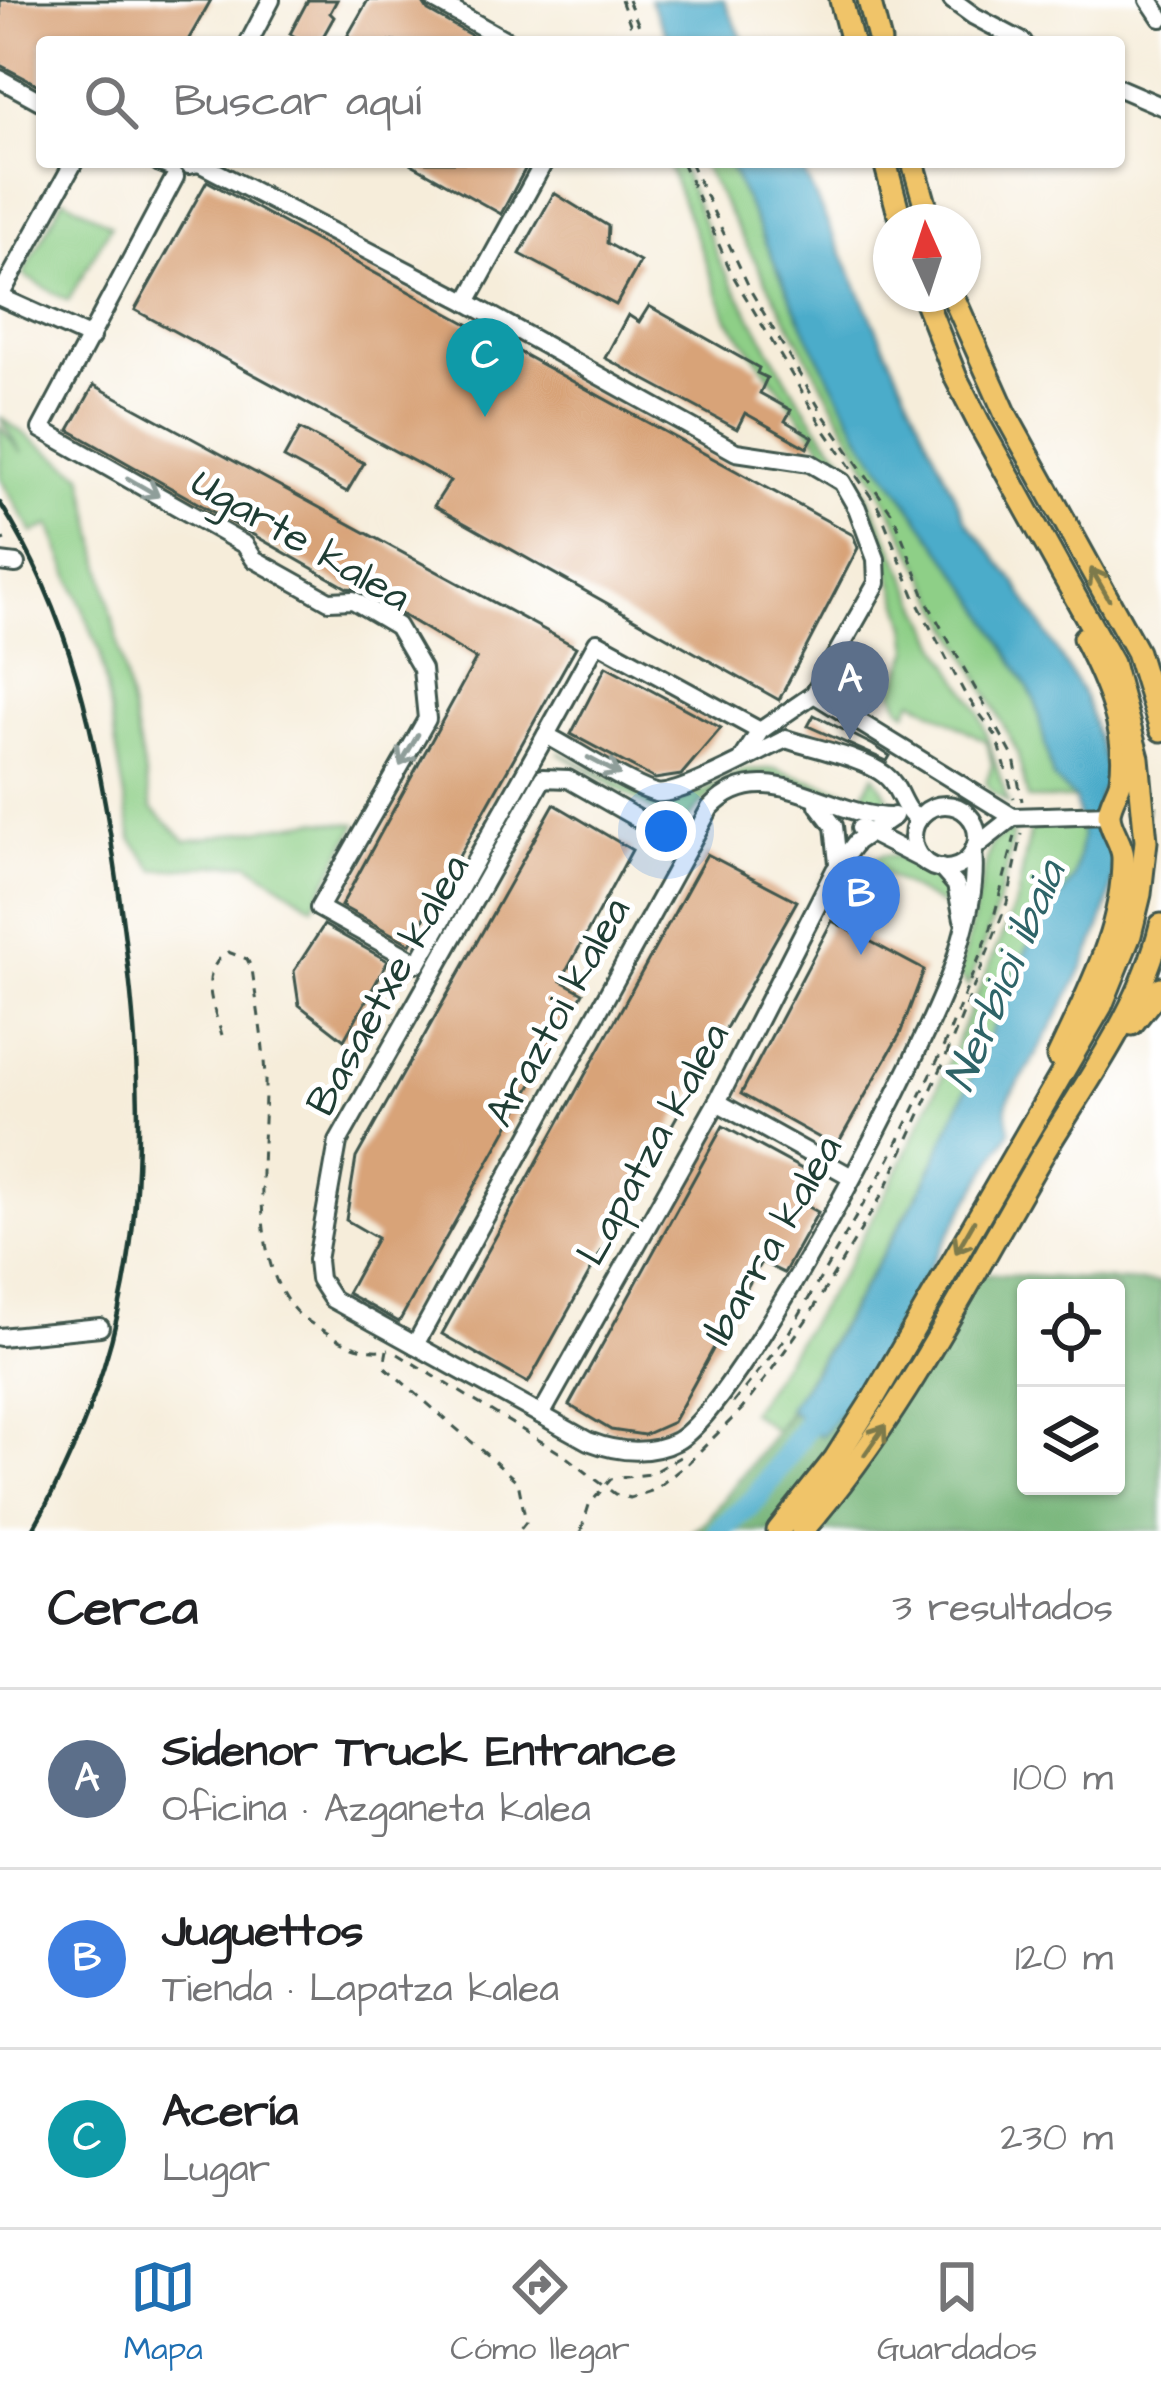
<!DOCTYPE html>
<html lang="es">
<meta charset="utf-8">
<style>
:root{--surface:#fff;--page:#f2f2f2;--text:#202124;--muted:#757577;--line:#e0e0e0;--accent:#1f6fb2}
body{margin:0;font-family:"Architects Daughter",sans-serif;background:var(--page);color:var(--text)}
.controls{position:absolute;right:36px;bottom:36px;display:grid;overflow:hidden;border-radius:12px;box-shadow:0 3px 9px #0004}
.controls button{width:108px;height:108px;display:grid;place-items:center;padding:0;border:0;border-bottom:3px solid var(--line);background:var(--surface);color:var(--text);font:60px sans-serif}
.compass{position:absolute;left:873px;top:204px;width:108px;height:108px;border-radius:50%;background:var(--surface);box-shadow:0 3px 9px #0004;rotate:357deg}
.you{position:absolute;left:666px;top:831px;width:42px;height:42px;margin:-30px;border:9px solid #fff;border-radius:50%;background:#1a73e8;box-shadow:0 0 0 18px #1a73e833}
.badge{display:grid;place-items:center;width:78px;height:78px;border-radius:50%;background:var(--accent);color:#fff;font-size:39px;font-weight:700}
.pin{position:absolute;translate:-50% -99px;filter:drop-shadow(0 3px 6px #0008)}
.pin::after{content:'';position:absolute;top:63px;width:42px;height:36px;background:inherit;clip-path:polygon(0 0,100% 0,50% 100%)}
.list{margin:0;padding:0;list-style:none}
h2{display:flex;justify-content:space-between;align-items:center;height:156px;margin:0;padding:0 48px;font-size:51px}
h2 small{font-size:39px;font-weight:400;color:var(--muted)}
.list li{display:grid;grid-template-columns:78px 1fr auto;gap:36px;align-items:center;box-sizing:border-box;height:180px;padding:0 48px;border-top:3px solid var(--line)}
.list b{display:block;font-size:45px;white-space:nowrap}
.list p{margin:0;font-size:39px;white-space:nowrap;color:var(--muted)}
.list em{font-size:39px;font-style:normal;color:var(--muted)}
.icon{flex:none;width:66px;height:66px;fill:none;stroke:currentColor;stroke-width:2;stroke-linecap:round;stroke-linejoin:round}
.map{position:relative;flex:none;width:1161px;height:1531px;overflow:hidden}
.search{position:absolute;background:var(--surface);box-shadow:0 3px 9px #0004;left:36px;right:36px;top:36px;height:132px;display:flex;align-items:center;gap:30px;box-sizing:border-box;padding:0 42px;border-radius:12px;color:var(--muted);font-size:45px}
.sheet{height:696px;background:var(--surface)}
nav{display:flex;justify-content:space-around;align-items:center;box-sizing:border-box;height:168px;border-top:3px solid var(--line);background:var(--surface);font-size:33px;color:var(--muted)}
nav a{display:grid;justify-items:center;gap:6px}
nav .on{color:var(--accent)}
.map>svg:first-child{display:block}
</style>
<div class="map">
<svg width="1161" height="1531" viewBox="0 0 1161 1531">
<rect width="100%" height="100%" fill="#fff"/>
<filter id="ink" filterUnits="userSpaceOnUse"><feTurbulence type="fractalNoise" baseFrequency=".00833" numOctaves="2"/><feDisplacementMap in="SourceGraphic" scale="24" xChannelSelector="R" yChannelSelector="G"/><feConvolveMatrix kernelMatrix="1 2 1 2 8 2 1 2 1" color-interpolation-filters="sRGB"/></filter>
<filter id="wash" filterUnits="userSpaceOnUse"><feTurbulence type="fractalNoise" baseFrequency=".004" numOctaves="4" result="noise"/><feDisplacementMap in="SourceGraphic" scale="48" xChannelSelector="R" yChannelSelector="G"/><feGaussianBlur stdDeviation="2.7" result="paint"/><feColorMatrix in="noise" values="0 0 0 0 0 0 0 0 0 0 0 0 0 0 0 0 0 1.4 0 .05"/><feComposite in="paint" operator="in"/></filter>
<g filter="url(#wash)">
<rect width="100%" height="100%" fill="#f6edda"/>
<!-- green -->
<g fill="#8ecf87" stroke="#56865e" stroke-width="3">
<polygon points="667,162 679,162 720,262 787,380 822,433 856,471 940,647 979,712 1008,803 991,791 986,782 992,765 987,742 913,700 907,712 900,707 893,691 910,650 907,626 873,515 728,319"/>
<polygon points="701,162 728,162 812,344 864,442 978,600 1010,653 1035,700 1053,778 1075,799 1028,799 1017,751 888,504"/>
<polygon points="64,198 111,225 68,301 23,275"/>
<polygon points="0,417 83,475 152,809 186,841 315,821 357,824 313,906 248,863 155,870 132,840 100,652 50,525 33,533 0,478 0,427 22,453"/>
<path d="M558,752l109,54 36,-14 41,-22 31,-1 87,27 12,-21 21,32c-66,5 -117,-61 -181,-14 -13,8 -23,23 -34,34z"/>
<polygon points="1080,825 1082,837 1074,878 1034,933 948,1136 924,1184 776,1431 750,1412 845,1269 896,1174 939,1084 1017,900 1031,826"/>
<path d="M1013,829c-4,50 -26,110 -45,157l-9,-11 32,-131z"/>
<path d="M882,855c35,1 64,23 72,57l-89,-49z"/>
</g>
<!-- forest -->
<path fill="#72b274" stroke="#487854" stroke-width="3" fill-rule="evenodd" d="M902,1269l259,14v248h-469l14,-10zM1026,1288h90v198h-90z"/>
<!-- water -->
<g fill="#4bacca" stroke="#35747f" stroke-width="3">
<polygon points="650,0 724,0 744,42 670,42"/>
<path d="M728,162h71l167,358 50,63 69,114 22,74 -2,15 -6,8v35c52,42 -48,197 -73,243 -5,9 -16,21 -19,31 -2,8 2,20 3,28l-118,200 -7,29 -64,76 -33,-28 26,-37 111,-188 109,-250 40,-55 8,-41 -7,-38 -22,-21 -18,-78 -57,-100 -114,-158 -52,-98z"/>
</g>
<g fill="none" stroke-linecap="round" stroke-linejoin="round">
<!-- river -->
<polyline stroke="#4bacca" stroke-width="24" points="719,1531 756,1499 826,1398"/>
</g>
<g id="blocks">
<!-- building -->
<g fill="#d8a378">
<polygon points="0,0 211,0 187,42 42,42 42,87 0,65"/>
<polygon points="308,0 337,0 330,13 334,17 320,42 305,42 290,34"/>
<polygon points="368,0 421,0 428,11 483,42 344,42"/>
<polygon points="408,162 529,162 501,214"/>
<polygon points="207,181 853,535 858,548 779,700 434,506 450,481 135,310"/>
<polygon points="554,193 608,226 607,243 640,262 616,305 520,254"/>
<polygon points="649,306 759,368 757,373 767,378 760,393 791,410 785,421 813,437 807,448 745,413 737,429 605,358 628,315 639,322"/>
<polygon points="94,385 576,647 410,944 341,906 476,659 359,589 347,588 69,430"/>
<polygon points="300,429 364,463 347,492 284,458"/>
<polygon points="606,666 721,728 681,775 655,779 571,734"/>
<polygon points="814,715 873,745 890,756 887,761 808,726"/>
<polygon points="554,804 632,850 561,981 583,993 399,1322 347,1293 377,1238 346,1220 356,1158"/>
<polygon points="707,854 797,901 528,1383 442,1334"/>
<polygon points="832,921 924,970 900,1034 836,1147 741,1094"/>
<polygon points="324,925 388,961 344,1040 299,1005 294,971"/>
<polygon points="723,1126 811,1174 798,1201 818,1212 784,1273 761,1262 673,1422 644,1435 611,1430 569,1405"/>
</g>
</g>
</g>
<g filter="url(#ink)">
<use href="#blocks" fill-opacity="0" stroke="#3f574d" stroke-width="3"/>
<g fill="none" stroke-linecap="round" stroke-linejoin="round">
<!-- major-tunnel -->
<polyline stroke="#cbcab9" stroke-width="21" stroke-dasharray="21 10" stroke-linecap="butt" points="1137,813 1161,816"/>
<!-- minor casing -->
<g stroke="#3f574d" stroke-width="22">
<g id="minor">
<polyline points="434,0 509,42"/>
<polyline points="952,0 974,16 1023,42"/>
<polyline points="1149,0 1161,18"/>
<polyline points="249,42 271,0"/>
<polyline points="0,79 42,102"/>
<polyline points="1119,88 1161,106"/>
<polyline points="158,162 168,166"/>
<polyline points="189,165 199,163 467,302 736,452 810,463 842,482 857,508 876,559 877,583 814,694 760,731 743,758"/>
<path d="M175,177l-134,252 204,116 9,14 75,42 24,-1 44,26 25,43 5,50 -108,189 99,55 128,-228c25,13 87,53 110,58 21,5 104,-42 130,-54 26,9 78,19 99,36 16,12 16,34 33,45"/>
<polyline points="0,296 74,162"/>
<polyline points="0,297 91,338"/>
<polyline points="467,302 544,162"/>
<polyline points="0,562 16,564"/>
<polyline points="814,694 1013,817 1109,814"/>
<polyline points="546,735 597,642 760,731"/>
<polyline points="818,805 834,826 838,863"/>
<circle cx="945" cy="837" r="32"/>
<polyline points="860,828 923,860"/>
<path d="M686,846l-118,-67 -25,-1 -205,364 -21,118 2,19 13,20 256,142c29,11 60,15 89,0 64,-36 255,-403 279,-483 10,-36 21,-70 17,-107"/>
<polyline points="975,847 1013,817"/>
<polyline points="941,868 956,885 963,919"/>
<polyline points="717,1102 850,1176"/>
<polyline points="0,1337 100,1327"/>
<path d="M415,1345l295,-537c55,-57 119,10 183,9"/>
<polyline points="541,1415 717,1102 835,870 856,842 894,816"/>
</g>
</g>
<!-- major casing -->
<g stroke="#3f574d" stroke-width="27">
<g id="major">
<polyline points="841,0 852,42"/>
<polyline points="869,0 880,42"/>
<polyline points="885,162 901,222"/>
<polyline points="913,162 930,222"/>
<polyline points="952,294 1006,415 1137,652 1161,730"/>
<polyline points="1132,1024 1161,988"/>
<path d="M1058,1057c29,-63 66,-129 65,-200 -1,-15 -14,-29 -14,-43 0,-11 10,-24 12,-35 8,-47 -16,-100 -37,-141"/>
<polyline points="778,1531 835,1459 872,1401 1101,1006 1130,935 1140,894 1146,841 1138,758 1112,663 981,427 956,378 923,294"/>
<path d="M802,1531c100,-114 166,-249 242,-379 44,-73 97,-143 117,-227"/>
</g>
</g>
<!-- path -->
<g stroke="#3f574d" stroke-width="3" stroke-dasharray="9 9" stroke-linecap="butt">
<polyline points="621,0 637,42"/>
<polyline points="628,0 646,42"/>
<polyline points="682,162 732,274 825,431 879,508 916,600 965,694 997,737 1014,798"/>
<polyline points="690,162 752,293 824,416 894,516 927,602 1014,758 1022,801"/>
<polyline points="2,540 5,539"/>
<path d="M222,1035c-9,-30 -25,-63 6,-83l19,7 5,10c5,37 12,74 13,111 1,67 -18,172 27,227 9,12 24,19 37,27 19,12 39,19 60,15"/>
<polyline points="387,1350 384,1366 518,1482 526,1522 519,1531"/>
<polyline points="398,1354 565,1456 615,1494 630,1498 654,1490 687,1464 742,1409 768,1375 809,1316 885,1190 943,1064 1007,903 1022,834"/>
<polyline points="733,1403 787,1336 890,1158 941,1053 991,928 1015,836"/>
<polyline points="581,1531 589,1505 611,1479 650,1474 680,1457"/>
</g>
<!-- minor -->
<use href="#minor" stroke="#fff" stroke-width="16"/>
<!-- major -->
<use href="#major" stroke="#f0c469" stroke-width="21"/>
<!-- rail -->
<path stroke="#1f3d34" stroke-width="4.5" d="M0,503c70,109 97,237 115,363 36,247 44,440 -83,665"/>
</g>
<!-- one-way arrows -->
<defs><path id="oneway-shaft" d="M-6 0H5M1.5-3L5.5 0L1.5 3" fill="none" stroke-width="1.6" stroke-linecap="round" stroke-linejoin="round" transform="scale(3)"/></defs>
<g stroke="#8f9e9a">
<use href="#oneway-shaft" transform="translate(143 487) rotate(30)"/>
<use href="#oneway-shaft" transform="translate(409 750) rotate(120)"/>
<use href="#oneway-shaft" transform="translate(604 766) rotate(28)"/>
</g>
<g stroke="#7d7a4c">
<use href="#oneway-shaft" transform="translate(1100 584) rotate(-120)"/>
<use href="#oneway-shaft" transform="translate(965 1237) rotate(120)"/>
<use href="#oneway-shaft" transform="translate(875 1440) rotate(-55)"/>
</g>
</g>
<g text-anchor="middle" stroke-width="10" stroke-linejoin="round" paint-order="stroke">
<!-- street labels -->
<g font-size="42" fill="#1f3d34" stroke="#fff">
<text transform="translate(302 538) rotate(30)" y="15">Ugarte kalea</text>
<text transform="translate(386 984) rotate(-61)" y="15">Basaetxe kalea</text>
<text transform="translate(556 1011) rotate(-61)" y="15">Araztoi kalea</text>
<text transform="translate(651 1143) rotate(-61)" y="15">Lapatza kalea</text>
<text transform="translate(771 1239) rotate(-60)" y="15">Ibarra kalea</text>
</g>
<!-- water labels -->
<g font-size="45" font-style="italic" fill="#2e6468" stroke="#fff">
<text transform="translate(1003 975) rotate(-67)" y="16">Nerbioi ibaia</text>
</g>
</g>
</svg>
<div class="controls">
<button><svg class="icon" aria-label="locate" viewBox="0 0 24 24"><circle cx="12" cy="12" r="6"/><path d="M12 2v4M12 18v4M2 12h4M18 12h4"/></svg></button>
<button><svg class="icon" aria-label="layers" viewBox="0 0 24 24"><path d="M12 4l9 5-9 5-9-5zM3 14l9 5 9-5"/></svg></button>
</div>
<svg class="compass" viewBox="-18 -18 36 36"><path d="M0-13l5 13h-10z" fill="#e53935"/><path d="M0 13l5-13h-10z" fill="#757577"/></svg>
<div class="you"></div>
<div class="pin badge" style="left:850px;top:740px;background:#5c6f8a">A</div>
<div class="pin badge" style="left:861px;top:955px;background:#3f7fe0">B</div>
<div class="pin badge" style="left:485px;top:417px;background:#0f9aa8">C</div>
<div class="search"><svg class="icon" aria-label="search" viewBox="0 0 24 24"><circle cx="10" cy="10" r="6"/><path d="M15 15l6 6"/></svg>Buscar aquí</div>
</div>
<section class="sheet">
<h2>Cerca<small>3 resultados</small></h2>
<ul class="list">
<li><span class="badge" style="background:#5c6f8a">A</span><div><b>Sidenor Truck Entrance</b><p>Oficina · Azganeta kalea</p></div><em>100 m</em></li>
<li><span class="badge" style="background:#3f7fe0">B</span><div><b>Juguettos</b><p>Tienda · Lapatza kalea</p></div><em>120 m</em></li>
<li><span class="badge" style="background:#0f9aa8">C</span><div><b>Acería</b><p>Lugar</p></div><em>230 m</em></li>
</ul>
</section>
<nav>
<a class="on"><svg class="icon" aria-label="map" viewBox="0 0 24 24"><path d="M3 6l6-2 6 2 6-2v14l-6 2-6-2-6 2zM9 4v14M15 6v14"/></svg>Mapa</a>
<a><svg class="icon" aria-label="directions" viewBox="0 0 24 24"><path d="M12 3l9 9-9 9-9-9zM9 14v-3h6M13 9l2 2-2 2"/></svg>Cómo llegar</a>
<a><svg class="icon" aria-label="saved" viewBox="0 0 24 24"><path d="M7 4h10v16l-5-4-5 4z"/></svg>Guardados</a>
</nav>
